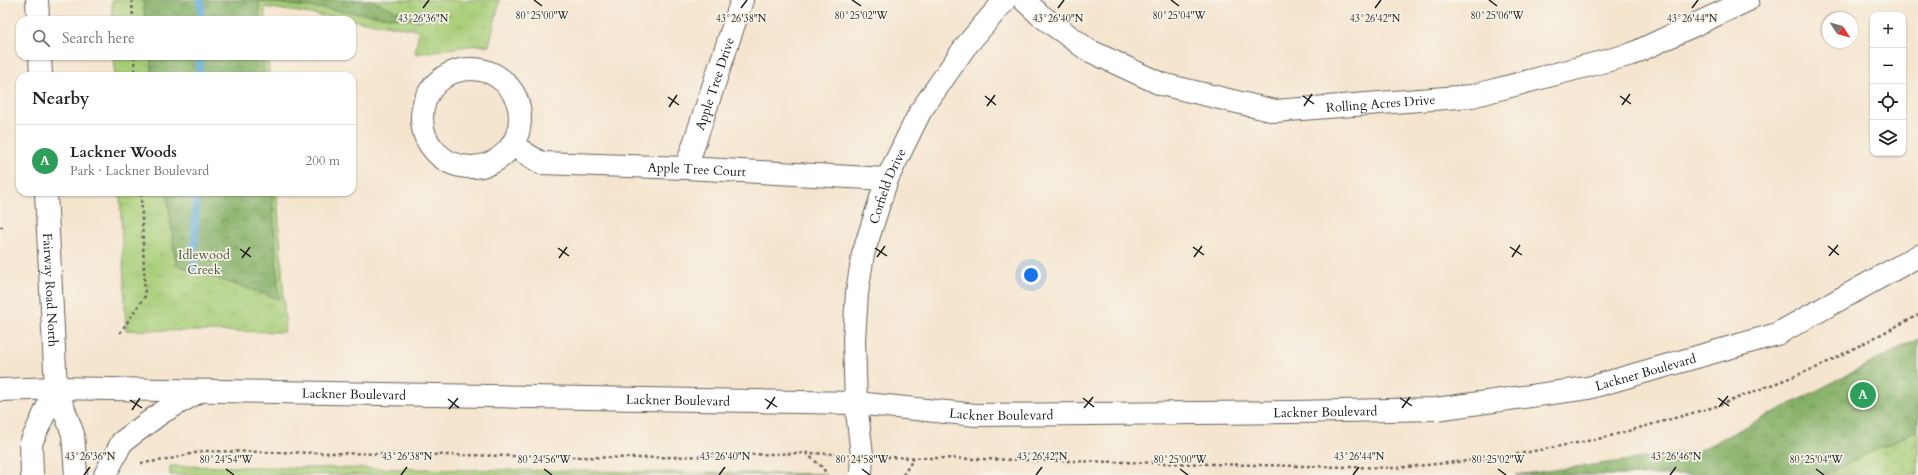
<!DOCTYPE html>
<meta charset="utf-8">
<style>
:root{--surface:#fff;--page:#f2f2f2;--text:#222;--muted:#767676;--line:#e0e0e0;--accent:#b45309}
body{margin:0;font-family:Cardo,serif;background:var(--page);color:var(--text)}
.controls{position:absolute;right:12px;top:12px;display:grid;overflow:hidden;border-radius:8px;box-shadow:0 1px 3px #0004}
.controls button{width:36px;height:36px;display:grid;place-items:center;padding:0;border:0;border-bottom:1px solid var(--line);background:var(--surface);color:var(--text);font:20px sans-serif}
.compass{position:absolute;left:1822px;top:12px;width:36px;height:36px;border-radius:50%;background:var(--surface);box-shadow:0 1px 3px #0004;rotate:126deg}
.you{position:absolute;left:1031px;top:275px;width:14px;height:14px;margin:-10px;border:3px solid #fff;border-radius:50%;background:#1a73e8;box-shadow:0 0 0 6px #1a73e833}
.badge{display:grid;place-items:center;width:26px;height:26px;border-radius:50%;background:var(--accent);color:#fff;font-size:13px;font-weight:700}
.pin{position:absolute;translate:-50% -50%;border:2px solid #fff;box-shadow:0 1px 4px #0006}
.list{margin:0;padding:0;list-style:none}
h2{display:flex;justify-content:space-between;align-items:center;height:52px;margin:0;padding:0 16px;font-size:17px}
h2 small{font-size:13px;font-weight:400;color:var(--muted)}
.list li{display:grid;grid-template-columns:26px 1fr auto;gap:12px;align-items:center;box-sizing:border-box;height:72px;padding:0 16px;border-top:1px solid var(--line)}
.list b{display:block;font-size:15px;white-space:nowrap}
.list p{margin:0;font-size:13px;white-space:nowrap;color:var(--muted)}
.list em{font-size:13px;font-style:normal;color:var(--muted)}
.icon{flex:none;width:22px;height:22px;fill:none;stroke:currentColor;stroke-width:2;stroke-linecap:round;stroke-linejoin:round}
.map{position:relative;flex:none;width:1918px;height:475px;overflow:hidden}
.search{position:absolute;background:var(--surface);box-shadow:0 1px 3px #0004;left:16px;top:16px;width:340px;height:44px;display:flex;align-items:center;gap:10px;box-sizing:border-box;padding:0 14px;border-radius:12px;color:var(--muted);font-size:15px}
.panel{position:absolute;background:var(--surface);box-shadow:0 1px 3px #0004;left:16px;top:72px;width:340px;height:124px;border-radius:12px}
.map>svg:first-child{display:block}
</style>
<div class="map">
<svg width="1918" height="475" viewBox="0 0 1918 475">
<defs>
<pattern id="grass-tufts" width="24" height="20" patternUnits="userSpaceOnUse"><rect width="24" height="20" fill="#a8ce78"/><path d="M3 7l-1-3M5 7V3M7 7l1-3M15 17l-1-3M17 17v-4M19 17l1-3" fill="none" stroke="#90b067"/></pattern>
<pattern id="forest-crowns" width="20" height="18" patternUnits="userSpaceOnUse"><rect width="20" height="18" fill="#86b168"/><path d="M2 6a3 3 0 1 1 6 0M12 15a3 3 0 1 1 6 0" fill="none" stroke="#6d8f55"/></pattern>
<pattern id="wetland-marsh" width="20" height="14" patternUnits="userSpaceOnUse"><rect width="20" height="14" fill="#a8ce78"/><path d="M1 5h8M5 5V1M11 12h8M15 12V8" fill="none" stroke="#90b067"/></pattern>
</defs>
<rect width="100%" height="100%" fill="#f7f3e8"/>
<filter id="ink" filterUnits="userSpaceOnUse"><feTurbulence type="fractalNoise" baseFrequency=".025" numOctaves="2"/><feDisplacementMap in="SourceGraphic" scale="8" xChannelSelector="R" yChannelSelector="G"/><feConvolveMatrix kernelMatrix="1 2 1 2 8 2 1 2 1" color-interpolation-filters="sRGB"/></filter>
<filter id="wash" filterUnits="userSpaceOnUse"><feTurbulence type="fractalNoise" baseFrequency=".012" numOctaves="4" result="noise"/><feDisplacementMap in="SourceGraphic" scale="16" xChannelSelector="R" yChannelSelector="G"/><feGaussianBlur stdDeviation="0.9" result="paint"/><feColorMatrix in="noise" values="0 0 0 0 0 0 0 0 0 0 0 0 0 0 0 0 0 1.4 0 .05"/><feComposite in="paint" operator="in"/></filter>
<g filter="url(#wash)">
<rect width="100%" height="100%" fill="#f5e5cf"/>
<!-- grass -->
<g fill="url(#grass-tufts)" stroke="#62754a">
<polygon points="112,0 500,0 489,46 475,45 415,54 419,30 265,7 265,20 112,20"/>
<polygon points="114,56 268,56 269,76 115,76"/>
<polygon points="120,192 277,192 285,319 284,332 126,330"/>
<polygon points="170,466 823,474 823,475 170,475"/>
</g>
<!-- forest -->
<g fill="url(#forest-crowns)" stroke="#516642">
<polygon points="143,0 370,0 422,21 259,1 260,20 145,20"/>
<polygon points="150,56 263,56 264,76 152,76"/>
<polygon points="167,192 272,192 279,299 176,265"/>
<polygon points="1918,339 1918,430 1823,475 1516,475 1698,451"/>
</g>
<!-- wetland -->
<polygon fill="url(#wetland-marsh)" stroke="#62754a" points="1918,430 1918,475 1823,475"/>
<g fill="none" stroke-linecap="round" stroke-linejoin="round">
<!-- stream -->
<g stroke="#5ea8d6" stroke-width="8">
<polyline points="201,20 201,0"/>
<polyline points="199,76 200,56"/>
<polyline points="194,270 196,192"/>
</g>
</g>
</g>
<g filter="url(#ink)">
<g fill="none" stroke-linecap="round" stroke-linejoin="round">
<!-- street casing -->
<g stroke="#68625b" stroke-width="24">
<g id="street">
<path id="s1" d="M1024,0l16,15 48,35 73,34 114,27 197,-15 160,-42 116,-54"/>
<circle cx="471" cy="118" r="49"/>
<path id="s2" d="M512,145l29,18 145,5 201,11"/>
<path id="s3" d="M686,168l56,-168"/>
<polyline points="0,390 56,388"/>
<path id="s4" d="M861,475l1,-20 -6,-52 -2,-63 3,-47 6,-39 24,-75 33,-67 45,-65 40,-47"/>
</g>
</g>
<!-- secondary casing -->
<g stroke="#68625b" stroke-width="24">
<g id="secondary">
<polyline points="37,0 38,20"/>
<polyline points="40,56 41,76"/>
<path id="s5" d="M46,192l10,196 17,46 3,41"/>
<path id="s6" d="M56,388l800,15 120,12 318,-3 142,-3 152,-21 189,-54 141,-78"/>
<polyline points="32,475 31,443 56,388"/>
<polyline points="105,475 122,442 161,413 200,391"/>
</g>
</g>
<!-- path -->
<g stroke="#68625b" stroke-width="2.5" stroke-dasharray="3 3" stroke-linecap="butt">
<polyline points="132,0 133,20"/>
<polyline points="134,56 135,76"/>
<polyline points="0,227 3,227"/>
<polyline points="120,333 145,296 141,192"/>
<polyline points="806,453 823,468 827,475"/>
<polyline points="887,457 1396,468 1497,458 1603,438 1714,407 1818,367 1918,315"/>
<polyline points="141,463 166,460 203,451 640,458 806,453 836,454"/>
<polyline points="903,475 914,458"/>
</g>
<!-- street -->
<use href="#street" stroke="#fff" stroke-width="22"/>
<!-- secondary -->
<use href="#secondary" stroke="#fff" stroke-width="22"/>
</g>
</g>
<!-- ticks -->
<path fill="none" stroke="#1c1c1c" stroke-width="1.5" d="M534,0l8,6M852,0l9,6M1171,0l8,6M1489,0l8,6M423,8l6,-8M741,8l6,-8M1058,8l6,-8M1375,8l6,-8M1692,8l6,-8M985,96l11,9M1303,96l11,8M1620,96l11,8M668,97l11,8M1622,105l8,-11M987,106l8,-11M1304,106l8,-12M669,107l8,-12M1828,246l11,9M1193,247l11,8M1510,247l12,8M558,248l11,8M875,248l12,8M240,249l11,8M1829,256l9,-11M877,257l8,-11M1194,257l8,-11M1512,257l8,-12M242,258l8,-11M559,258l8,-11M1083,398l11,9M1400,398l12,8M1718,398l11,8M448,399l11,9M765,399l12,8M130,400l12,8M1719,407l9,-11M1084,408l9,-11M1402,408l8,-11M449,409l9,-11M767,409l8,-12M132,410l8,-12M226,469l8,6M544,469l8,6M862,469l8,6M1180,469l8,6M1498,469l8,6M1816,469l8,6M84,475l6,-8M401,475l6,-8M719,475l6,-8M1036,475l6,-8M1353,475l6,-8M1670,475l6,-8"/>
<g text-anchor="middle" stroke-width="3.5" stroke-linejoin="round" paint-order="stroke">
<!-- street labels -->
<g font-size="13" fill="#1c1c1c" stroke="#f7f3e8">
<text dy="5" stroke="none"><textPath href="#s3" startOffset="89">Apple Tree Drive</textPath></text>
<text dy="5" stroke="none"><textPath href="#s1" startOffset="385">Rolling Acres Drive</textPath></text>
<text dy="5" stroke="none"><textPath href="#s2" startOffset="190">Apple Tree Court</textPath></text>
<text dy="5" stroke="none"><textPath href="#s4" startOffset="294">Corfield Drive</textPath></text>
<text dy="5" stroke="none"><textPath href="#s5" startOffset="98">Fairway Road North</textPath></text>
<text dy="5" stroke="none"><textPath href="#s6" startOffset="1594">Lackner Boulevard</textPath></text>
<text dy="5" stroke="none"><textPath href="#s6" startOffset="298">Lackner Boulevard</textPath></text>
<text dy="5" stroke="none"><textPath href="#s6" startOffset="622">Lackner Boulevard</textPath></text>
<text dy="5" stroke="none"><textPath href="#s6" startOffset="1270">Lackner Boulevard</textPath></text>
<text dy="5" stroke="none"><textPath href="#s6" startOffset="946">Lackner Boulevard</textPath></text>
</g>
<!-- park labels -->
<g font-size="13" fill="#4d5a3c" stroke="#f7f3e8">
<text x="204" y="259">Idlewood<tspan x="204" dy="15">Creek</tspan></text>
</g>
</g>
<g font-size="10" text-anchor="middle" fill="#1c1c1c" stroke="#f7f3e8" stroke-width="3.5" stroke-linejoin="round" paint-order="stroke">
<text x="542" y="19">80°25'00"W</text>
<text x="861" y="19">80°25'02"W</text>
<text x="1179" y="19">80°25'04"W</text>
<text x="1497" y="19">80°25'06"W</text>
<text x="423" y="22">43°26'36"N</text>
<text x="741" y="22">43°26'38"N</text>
<text x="1375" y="22">43°26'42"N</text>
<text x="1692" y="22">43°26'44"N</text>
<text x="1058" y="22">43°26'40"N</text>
<text x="90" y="460">43°26'36"N</text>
<text x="407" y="460">43°26'38"N</text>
<text x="725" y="460">43°26'40"N</text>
<text x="1042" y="460">43°26'42"N</text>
<text x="1359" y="460">43°26'44"N</text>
<text x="1676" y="460">43°26'46"N</text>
<text x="226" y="463">80°24'54"W</text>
<text x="544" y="463">80°24'56"W</text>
<text x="862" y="463">80°24'58"W</text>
<text x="1180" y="463">80°25'00"W</text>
<text x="1498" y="463">80°25'02"W</text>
<text x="1816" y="463">80°25'04"W</text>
</g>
</svg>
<div class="controls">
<button>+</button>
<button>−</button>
<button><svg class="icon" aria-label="locate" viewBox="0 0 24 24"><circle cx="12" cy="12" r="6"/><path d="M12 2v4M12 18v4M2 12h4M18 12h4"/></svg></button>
<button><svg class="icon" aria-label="layers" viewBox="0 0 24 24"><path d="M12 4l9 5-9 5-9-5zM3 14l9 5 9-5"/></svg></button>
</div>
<svg class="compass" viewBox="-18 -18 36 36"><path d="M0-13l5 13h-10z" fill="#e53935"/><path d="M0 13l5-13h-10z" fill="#767676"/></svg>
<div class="you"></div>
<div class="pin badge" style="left:1863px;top:395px;background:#2e9e5b">A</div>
<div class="search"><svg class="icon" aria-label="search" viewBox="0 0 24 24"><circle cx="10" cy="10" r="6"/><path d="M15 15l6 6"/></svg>Search here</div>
<section class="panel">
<h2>Nearby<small></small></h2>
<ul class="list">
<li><span class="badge" style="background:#2e9e5b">A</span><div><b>Lackner Woods</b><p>Park · Lackner Boulevard</p></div><em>200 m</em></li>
</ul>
</section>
</div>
